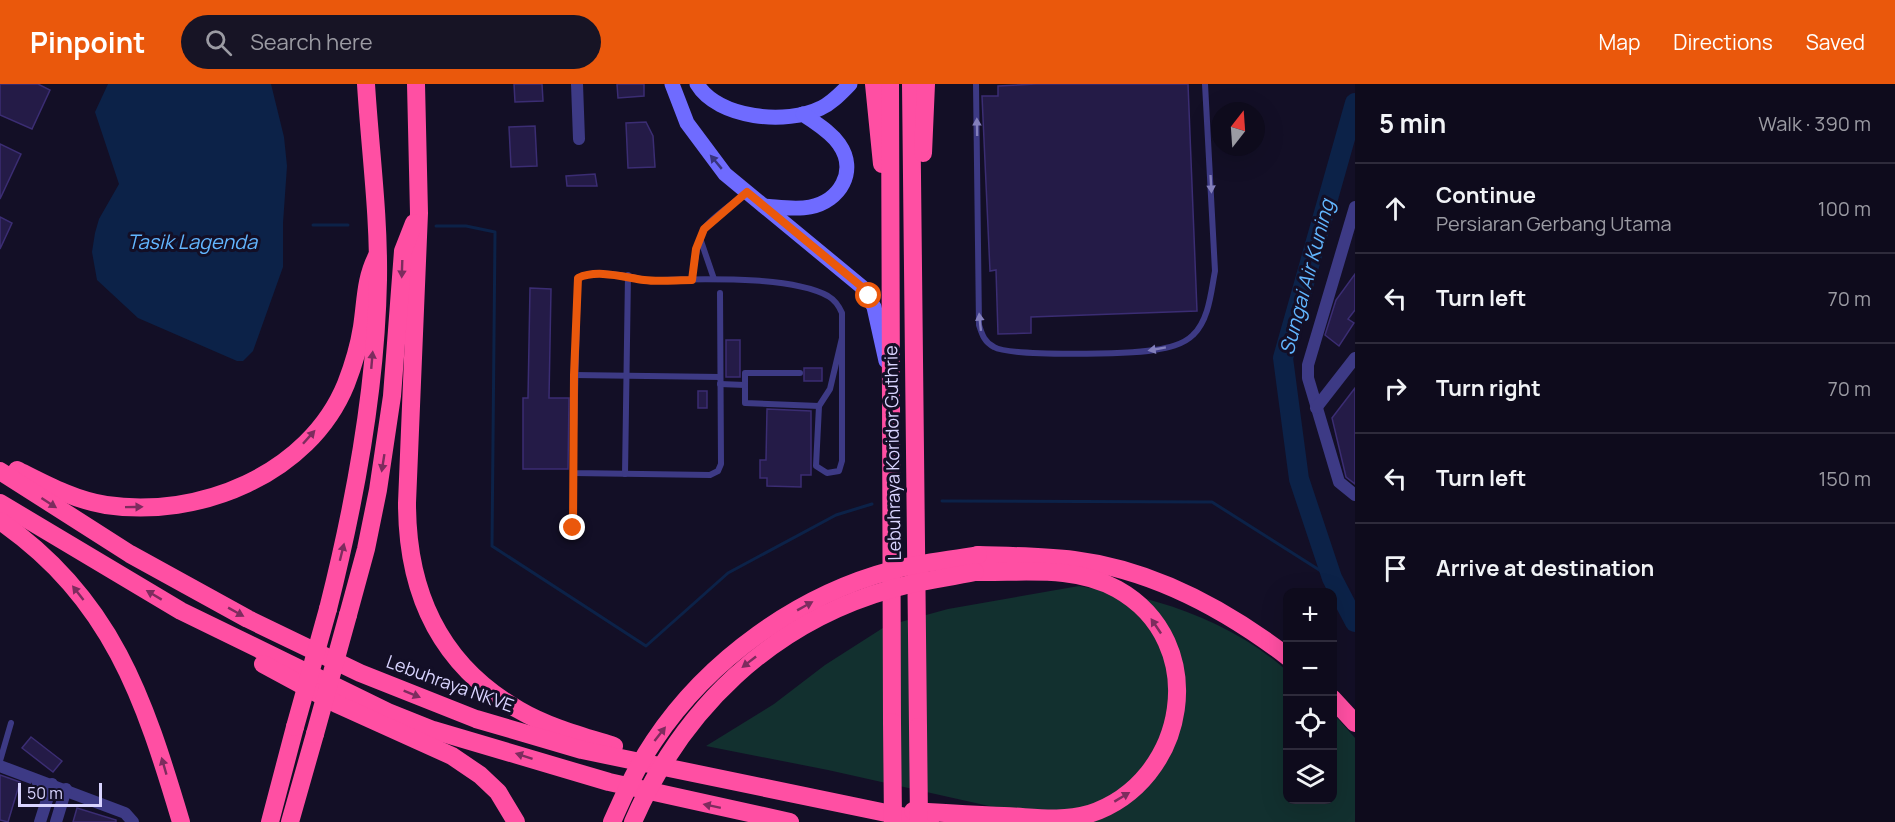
<!DOCTYPE html>
<meta charset="utf-8">
<style>
:root{--surface:#0e0b1c;--page:#171425;--text:#f1f3f6;--muted:#9b9ba3;--line:#2e2b3b;--accent:#ea580c}
body{margin:0;font-family:Manrope,sans-serif;background:var(--page);color:var(--text)}
.controls{position:absolute;right:18px;bottom:18px;display:grid;overflow:hidden;border-radius:12px;box-shadow:0 6px 24px #0002}
.controls button{width:54px;height:54px;display:grid;place-items:center;padding:0;border:0;border-bottom:2px solid var(--line);background:var(--surface);color:var(--text);font:30px sans-serif}
.compass{position:absolute;left:1211px;top:18px;width:54px;height:54px;border-radius:50%;background:var(--surface);box-shadow:0 6px 24px #0002;rotate:17deg}
.scale{position:absolute;left:18px;bottom:15px;width:84px;box-sizing:border-box;padding-left:6px;border:3px solid #d9d4ff;border-top:0;font-size:16px;line-height:21px;white-space:nowrap;color:#d9d4ff;-webkit-text-stroke:4px #130f26;paint-order:stroke}
.stop{position:absolute;width:18px;height:18px;margin:-14px;border:4px solid #ea580c;border-radius:50%;background:#fff}
.stop.end{background:#ea580c;border-color:#fff;box-shadow:0 2px 6px #0008}
.list{margin:0;padding:0;list-style:none}
h2{display:flex;justify-content:space-between;align-items:center;height:78px;margin:0;padding:0 24px;font-size:26px}
h2 small{font-size:20px;font-weight:400;color:var(--muted)}
.list li{display:grid;grid-template-columns:39px 1fr auto;gap:18px;align-items:center;box-sizing:border-box;height:90px;padding:0 24px;border-top:2px solid var(--line)}
.list b{display:block;font-size:22px;white-space:nowrap}
.list p{margin:0;font-size:20px;white-space:nowrap;color:var(--muted)}
.list em{font-size:20px;font-style:normal;color:var(--muted)}
.icon{flex:none;width:33px;height:33px;fill:none;stroke:currentColor;stroke-width:2;stroke-linecap:round;stroke-linejoin:round}
.map{position:relative;flex:none;width:1355px;height:738px;overflow:hidden}
header{display:flex;align-items:center;gap:36px;box-sizing:border-box;height:84px;padding:0 30px;background:var(--accent);color:#fff}
header strong{font-size:28px}
nav{display:flex;gap:33px;margin-inline-start:auto;font-size:21px}
.search{width:420px;height:54px;background:var(--page);display:flex;align-items:center;gap:15px;box-sizing:border-box;padding:0 21px;border-radius:33px;color:var(--muted);font-size:22px}
main{display:flex}
aside{flex:1;background:var(--surface)}
.map>svg:first-child{display:block}
</style>
<header>
<strong>Pinpoint</strong>
<div class="search"><svg class="icon" aria-label="search" viewBox="0 0 24 24"><circle cx="10" cy="10" r="6"/><path d="M15 15l6 6"/></svg>Search here</div>
<nav><a>Map</a><a>Directions</a><a>Saved</a></nav>
</header>
<main>
<div class="map">
<svg width="1355" height="738" viewBox="0 0 1355 738">
<rect width="100%" height="100%" fill="#130f26"/>
<!-- green -->
<path fill="#12302f" d="M1079,502c26,5 53,8 78,16 46,13 95,37 130,69l1,129h44l1,-87 22,25v84h-294l-233,-52 -122,-24 68,-42 51,-39 61,-39 62,-17z"/>
<!-- water -->
<polygon fill="#0c2248" points="108,0 271,0 284,53 287,82 283,139 283,183 253,267 243,277 237,277 138,234 97,196 92,168 95,149 99,135 119,100 95,28"/>
<g fill="none" stroke-linecap="round" stroke-linejoin="round">
<!-- stream -->
<g stroke="#0c2248" stroke-width="3">
<polyline points="313,141 348,141"/>
<polyline points="436,142 466,142 495,148 492,462 646,562 728,489 836,431 872,420"/>
<polyline points="942,417 1212,418 1332,494"/>
</g>
<!-- river -->
<polyline stroke="#0c2248" stroke-width="20" points="1355,19 1283,274 1299,395 1332,494 1355,538"/>
</g>
<!-- building -->
<g fill="#241b47" stroke="#3b2d73" stroke-width="1.5">
<polygon points="0,0 38,0 50,6 32,45 0,31"/>
<polygon points="514,0 542,0 543,17 515,18"/>
<polygon points="617,0 644,0 644,12 618,14"/>
<polygon points="1036,0 1188,0 1197,227 1031,233 1031,249 998,250 996,186 990,187 982,12 998,12 998,2"/>
<polygon points="646,38 653,52 655,83 628,84 626,39"/>
<polygon points="535,42 537,82 511,83 509,43"/>
<polygon points="0,60 21,70 0,115"/>
<polygon points="595,90 597,102 567,102 566,92"/>
<polygon points="0,133 12,139 0,165"/>
<polygon points="1355,190 1355,226 1348,235 1354,239 1339,262 1325,251 1336,216"/>
<polygon points="530,204 551,205 549,314 569,314 568,385 523,385 523,314 528,314"/>
<rect x="726" y="256" width="14" height="37"/>
<rect x="804" y="284" width="18" height="13"/>
<polygon points="1355,304 1355,400 1346,393 1332,334"/>
<rect x="698" y="307" width="9" height="17"/>
<polygon points="767,325 811,327 811,391 801,391 801,403 767,402 767,394 760,394 760,376 766,376"/>
<polygon points="31,653 62,677 53,688 22,664"/>
<polygon points="0,691 20,698 8,738 0,736"/>
<polygon points="77,724 116,736 116,738 73,738"/>
</g>
<g fill="none" stroke-linecap="round" stroke-linejoin="round">
<!-- lane -->
<g stroke="#3d3a85" stroke-width="6">
<path d="M976,0l3,241c3,9 5,17 15,22 17,10 137,7 160,3 13,-2 29,-5 39,-15 16,-15 18,-43 22,-64l-10,-187"/>
<polyline points="701,157 714,195"/>
<path d="M692,196c2,-14 5,-39 12,-51 5,-10 33,-28 43,-37"/>
<path d="M720,209l1,171 -3,7 -8,4 -137,-2 5,-195c18,-9 47,-3 67,2 47,0 142,-6 183,16 7,4 11,10 14,17v148l-3,10 -12,2 -11,-7 3,-60 11,-17 12,-51"/>
<polyline points="800,289 745,289 745,319 819,322"/>
<polyline points="574,291 720,293"/>
<polyline points="720,300 745,301"/>
<polyline points="625,390 628,191"/>
<polyline points="573,444 573,389"/>
<polyline points="0,677 11,639"/>
</g>
<!-- street -->
<g stroke="#3d3a85" stroke-width="12">
<polyline points="577,0 579,55"/>
<polyline points="1355,123 1308,281 1308,294 1339,398 1355,411"/>
<polyline points="1316,324 1355,274"/>
<polyline points="0,682 125,729 133,738"/>
<polyline points="40,738 52,700"/>
<polyline points="56,738 66,705"/>
</g>
<!-- secondary -->
<g stroke="#6f6bff" stroke-width="15">
<polyline points="672,0 687,39 725,90 862,203 874,223 886,277"/>
<path d="M697,0c21,35 90,41 124,24 11,-5 20,-15 29,-24"/>
<path d="M764,122c15,1 31,4 46,1 30,-6 48,-36 29,-63 -9,-13 -24,-21 -36,-30"/>
</g>
<!-- highway -->
<g stroke="#ff4fa3" stroke-width="18">
<path d="M416,0l3,129 -12,290c0,89 33,162 112,207 29,17 63,26 95,36"/>
<polyline points="874,0 882,80"/>
<polyline points="890,0 892,638"/>
<polyline points="911,0 918,643"/>
<polyline points="923,69 926,0"/>
<path d="M17,386c28,14 57,30 89,35 92,14 203,-30 240,-121 7,-18 13,-38 16,-57 4,-26 3,-48 15,-71"/>
<polyline points="0,387 130,470 248,535 360,589 476,635 582,666 930,738"/>
<polyline points="0,419 181,527 388,628 433,646 609,698 790,738"/>
<path d="M0,437c112,78 144,177 181,301"/>
<path d="M978,471c32,1 64,1 96,5 80,10 151,49 214,97"/>
<path d="M328,525c27,-107 48,-218 50,-329 1,-66 -8,-131 -12,-196"/>
<polyline points="348,531 366,465 378,406 392,312 403,167 414,139"/>
<polyline points="263,580 337,620 452,672 480,691 498,708 516,738"/>
<polyline points="1332,614 1355,639"/>
<path d="M913,727c30,2 60,4 91,5 29,1 56,6 85,-2 99,-32 123,-172 28,-225 -43,-24 -94,-16 -142,-17"/>
<polyline points="270,738 295,643"/>
<polyline points="290,738 315,650"/>
</g>
<!-- highway-bridge -->
<g stroke="#ff4fa3" stroke-width="18">
<polyline points="892,638 893,738"/>
<polyline points="295,643 328,525"/>
<polyline points="918,643 919,738"/>
<polyline points="315,650 348,531"/>
<path d="M612,738c12,-27 25,-56 42,-81 54,-81 144,-146 239,-171 27,-7 57,-10 85,-15"/>
<path d="M633,738c49,-113 138,-199 258,-233 27,-8 56,-11 84,-17"/>
</g>
</g>
<!-- one-way arrows -->
<defs><path id="oneway-solid" d="M-6-.8H1V-3.2L6.5 0L1 3.2V.8H-6Z" transform="scale(1.5)"/></defs>
<g fill="#837fbc">
<use href="#oneway-solid" transform="translate(977 43) rotate(-91)"/>
<use href="#oneway-solid" transform="translate(1211 100) rotate(87)"/>
<use href="#oneway-solid" transform="translate(980 238) rotate(-96)"/>
<use href="#oneway-solid" transform="translate(1157 265) rotate(170)"/>
</g>
<use fill="#38347d" href="#oneway-solid" transform="translate(716 78) rotate(-130)"/>
<g fill="#7d2c5e">
<use href="#oneway-solid" transform="translate(402 185) rotate(92)"/>
<use href="#oneway-solid" transform="translate(372 276) rotate(-85)"/>
<use href="#oneway-solid" transform="translate(309 353) rotate(-48)"/>
<use href="#oneway-solid" transform="translate(383 379) rotate(99)"/>
<use href="#oneway-solid" transform="translate(49 419) rotate(33)"/>
<use href="#oneway-solid" transform="translate(134 423) rotate(-1)"/>
<use href="#oneway-solid" transform="translate(342 468) rotate(-76)"/>
<use href="#oneway-solid" transform="translate(78 509) rotate(-128)"/>
<use href="#oneway-solid" transform="translate(154 511) rotate(-149)"/>
<use href="#oneway-solid" transform="translate(805 522) rotate(-29)"/>
<use href="#oneway-solid" transform="translate(236 528) rotate(29)"/>
<use href="#oneway-solid" transform="translate(1156 542) rotate(-124)"/>
<use href="#oneway-solid" transform="translate(749 578) rotate(142)"/>
<use href="#oneway-solid" transform="translate(412 610) rotate(22)"/>
<use href="#oneway-solid" transform="translate(660 650) rotate(-52)"/>
<use href="#oneway-solid" transform="translate(524 672) rotate(-162)"/>
<use href="#oneway-solid" transform="translate(164 682) rotate(-106)"/>
<use href="#oneway-solid" transform="translate(1122 713) rotate(-31)"/>
<use href="#oneway-solid" transform="translate(712 722) rotate(-168)"/>
</g>
<g fill="none" stroke-linecap="round" stroke-linejoin="round">
<!-- route -->
<path stroke="#ea580c" stroke-width="8" d="M573,444l1,-153 4,-97c19,-9 45,-1 66,2 15,2 32,0 48,0l4,-31 8,-20 43,-37 115,95 7,9"/>
</g>
<g text-anchor="middle" stroke-width="6" stroke-linejoin="round" paint-order="stroke">
<!-- street labels -->
<g font-size="18" fill="#d9d4ff" stroke="#130f26">
<text transform="translate(893 369) rotate(-91)" y="6">Lebuhraya Koridor Guthrie</text>
<text transform="translate(450 600) rotate(20)" y="6">Lebuhraya NKVE</text>
</g>
<!-- water labels -->
<g font-size="20" font-style="italic" fill="#62b6ff" stroke="#130f26">
<text x="192" y="165">Tasik Lagenda</text>
<text transform="translate(1307 193) rotate(-75)" y="7">Sungai Air Kuning</text>
</g>
</g>
</svg>
<div class="controls">
<button>+</button>
<button>−</button>
<button><svg class="icon" aria-label="locate" viewBox="0 0 24 24"><circle cx="12" cy="12" r="6"/><path d="M12 2v4M12 18v4M2 12h4M18 12h4"/></svg></button>
<button><svg class="icon" aria-label="layers" viewBox="0 0 24 24"><path d="M12 4l9 5-9 5-9-5zM3 14l9 5 9-5"/></svg></button>
</div>
<svg class="compass" viewBox="-18 -18 36 36"><path d="M0-13l5 13h-10z" fill="#e53935"/><path d="M0 13l5-13h-10z" fill="#9b9ba3"/></svg>
<div class="scale">50 m</div>
<div class="stop" style="left:869px;top:212px"></div>
<div class="stop end" style="left:573px;top:444px"></div>
</div>
<aside>
<h2>5 min<small>Walk · 390 m</small></h2>
<ul class="list">
<li><svg class="icon" aria-label="ahead" viewBox="0 0 24 24"><path d="M12 20V5M6 11l6-6 6 6"/></svg><div><b>Continue</b><p>Persiaran Gerbang Utama</p></div><em>100 m</em></li>
<li><svg class="icon" aria-label="left" viewBox="0 0 24 24"><path d="M17 20v-9H6M10 6l-5 5 5 5"/></svg><div><b>Turn left</b></div><em>70 m</em></li>
<li><svg class="icon" aria-label="right" viewBox="0 0 24 24"><path d="M7 20v-9h11M14 6l5 5-5 5"/></svg><div><b>Turn right</b></div><em>70 m</em></li>
<li><svg class="icon" aria-label="left" viewBox="0 0 24 24"><path d="M17 20v-9H6M10 6l-5 5 5 5"/></svg><div><b>Turn left</b></div><em>150 m</em></li>
<li><svg class="icon" aria-label="arrive" viewBox="0 0 24 24"><path d="M6 21V4h12l-3 4 3 4H6"/></svg><div><b>Arrive at destination</b></div></li>
</ul>
</aside>
</main>
